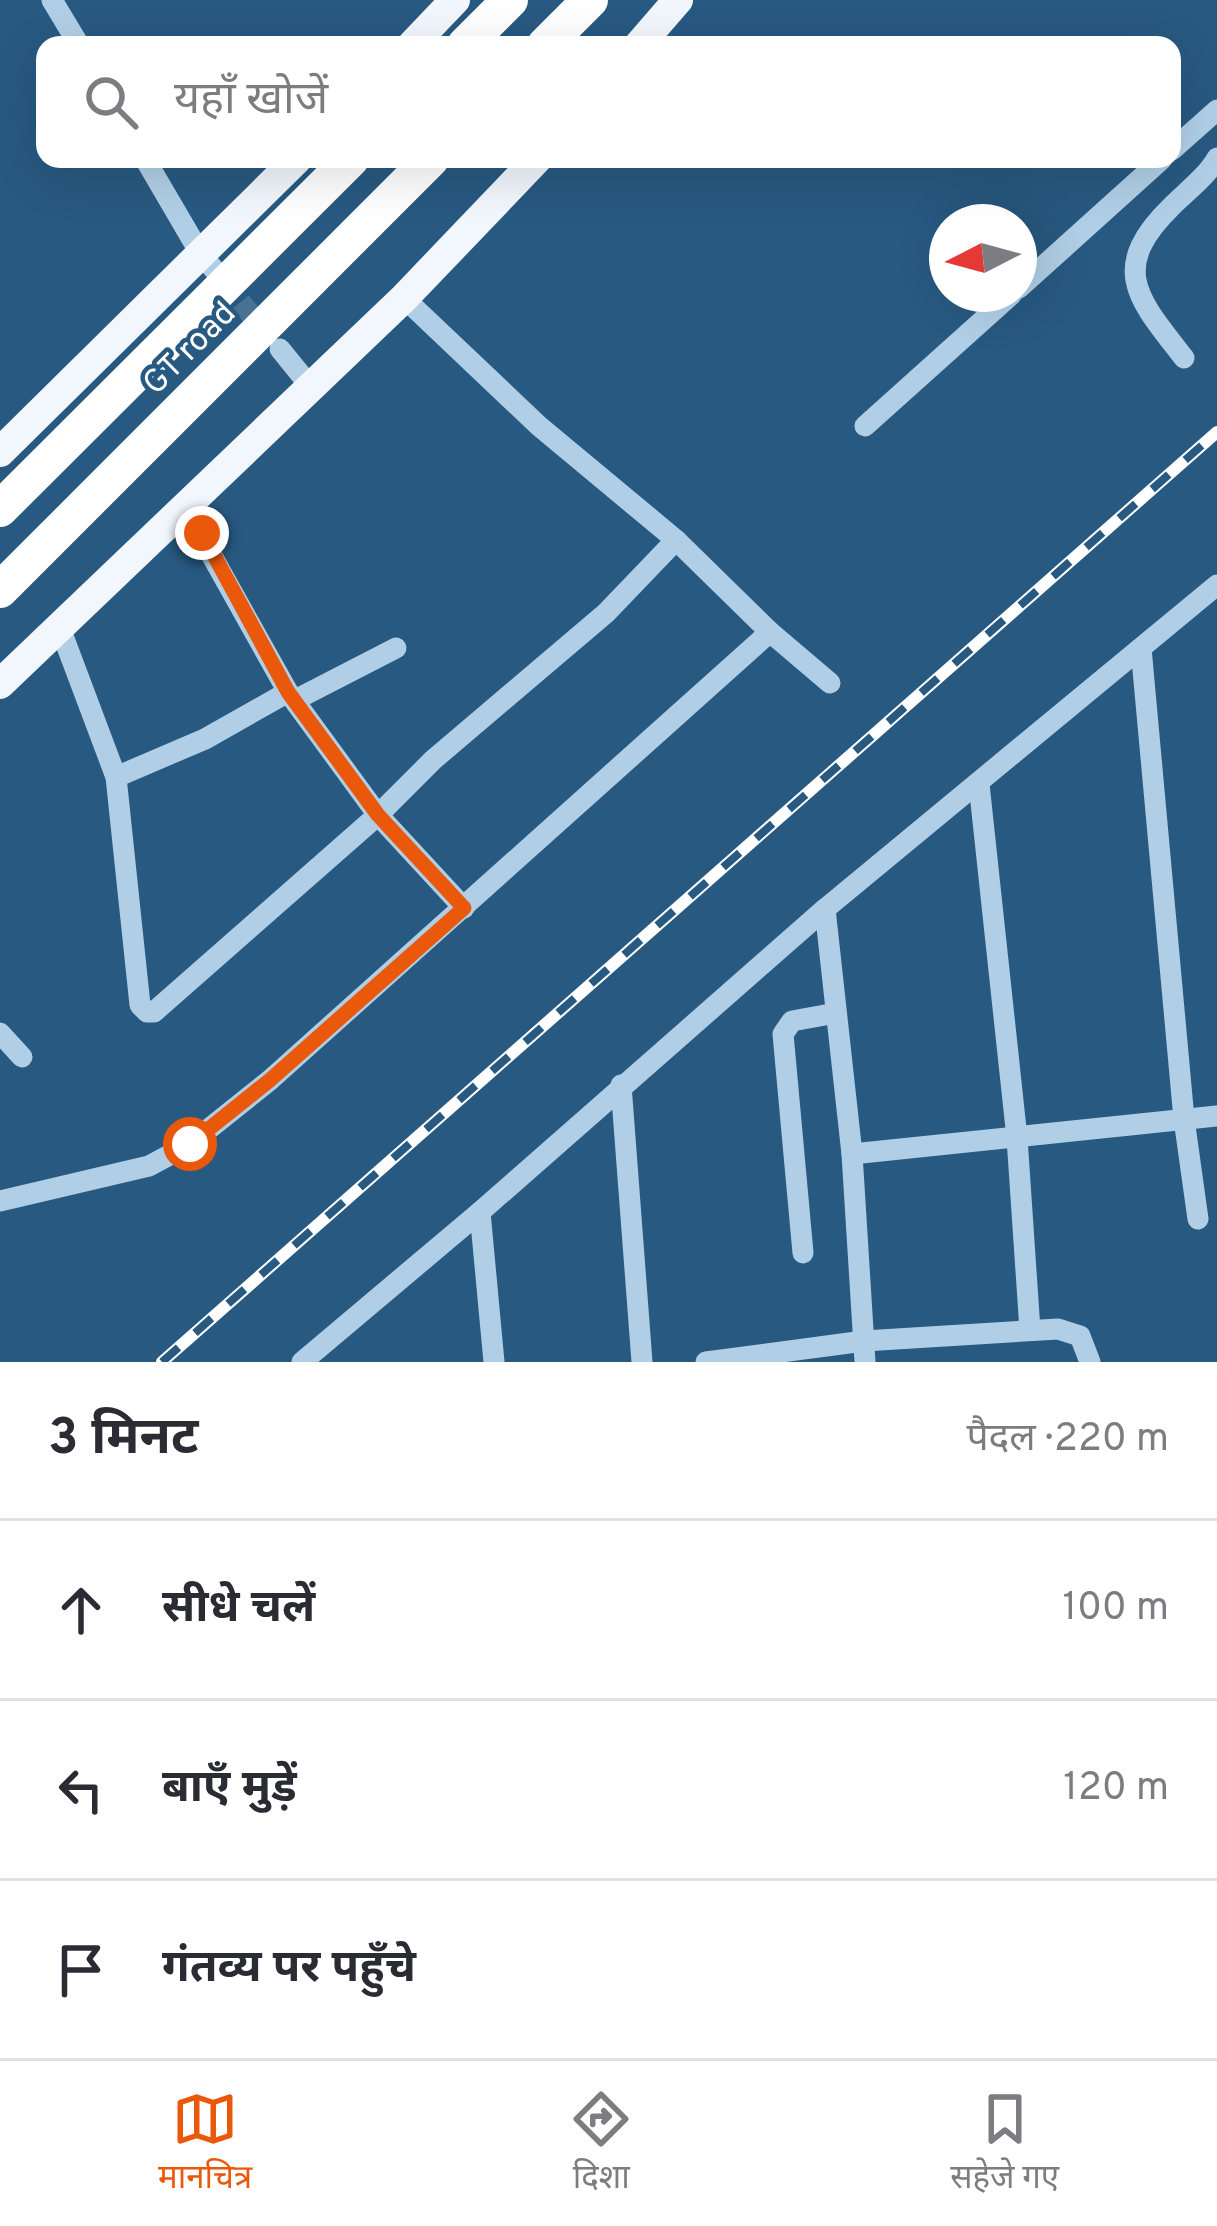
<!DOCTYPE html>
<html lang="hi">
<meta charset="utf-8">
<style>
:root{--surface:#fff;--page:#f7f7f7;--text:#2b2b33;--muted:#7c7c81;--line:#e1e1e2;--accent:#ea580c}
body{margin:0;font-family:Overpass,"Noto Sans Devanagari",sans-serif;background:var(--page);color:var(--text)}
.compass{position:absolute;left:929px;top:204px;width:108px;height:108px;border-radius:50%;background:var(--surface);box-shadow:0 12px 48px #0002;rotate:264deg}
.stop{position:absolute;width:36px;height:36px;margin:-27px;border:9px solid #ea580c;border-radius:50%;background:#fff}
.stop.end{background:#ea580c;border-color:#fff;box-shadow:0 3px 12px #0008}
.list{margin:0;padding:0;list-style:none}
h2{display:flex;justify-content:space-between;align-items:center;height:156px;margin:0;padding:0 48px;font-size:51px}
h2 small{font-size:39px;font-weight:400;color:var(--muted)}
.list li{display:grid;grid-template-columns:78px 1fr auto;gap:36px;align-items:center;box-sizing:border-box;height:180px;padding:0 48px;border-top:3px solid var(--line)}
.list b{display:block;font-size:45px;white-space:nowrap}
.list em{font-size:39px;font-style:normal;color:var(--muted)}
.icon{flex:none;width:66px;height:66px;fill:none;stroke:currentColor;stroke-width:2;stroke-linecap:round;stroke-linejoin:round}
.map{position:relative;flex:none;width:1217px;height:1362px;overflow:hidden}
.search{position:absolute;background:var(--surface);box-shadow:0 12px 48px #0002;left:36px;right:36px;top:36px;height:132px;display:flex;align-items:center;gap:30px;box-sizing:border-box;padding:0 42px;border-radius:24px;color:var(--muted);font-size:45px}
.sheet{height:696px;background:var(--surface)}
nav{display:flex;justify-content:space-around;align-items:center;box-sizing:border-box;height:168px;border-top:3px solid var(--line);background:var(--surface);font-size:33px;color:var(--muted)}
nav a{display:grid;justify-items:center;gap:6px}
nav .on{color:var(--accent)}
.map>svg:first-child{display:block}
</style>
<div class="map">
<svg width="1217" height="1362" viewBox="0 0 1217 1362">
<rect width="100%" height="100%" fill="#285981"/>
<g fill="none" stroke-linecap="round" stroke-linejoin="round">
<!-- minor-tunnel -->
<polyline stroke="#487294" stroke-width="21" stroke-dasharray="21 10" stroke-linecap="butt" points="221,278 266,333"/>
<!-- minor -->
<g stroke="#b0cfe6" stroke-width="21">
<polyline points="52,0 79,45"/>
<polyline points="1172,150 1217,110"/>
<polyline points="145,159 200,253 217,273"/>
<polyline points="1019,288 1162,159"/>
<polyline points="404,298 539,426 676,540 770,632 830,683"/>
<polyline points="280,349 310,386"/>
<path d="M1184,358c-45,-58 -77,-89 -12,-152 15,-15 35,-30 45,-48"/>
<polyline points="865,426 1012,294"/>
<polyline points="184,506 288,692 378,815 464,908"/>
<polyline points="60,628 116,777 140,1005 147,1012 154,1012 378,815 433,760 606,613 676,540"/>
<polyline points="1141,648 1184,1119 1198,1219"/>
<polyline points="295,700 396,648"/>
<polyline points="116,777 205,739 288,692"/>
<polyline points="979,784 1017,1138 1030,1330"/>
<polyline points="825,909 852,1154 865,1362"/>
<polyline points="0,1033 22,1057"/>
<polyline points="621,1085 642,1362"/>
<polyline points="852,1154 1217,1116"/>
<polyline points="0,1201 149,1166 190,1144 270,1080 770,632"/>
<polyline points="480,1212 494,1362"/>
<polyline points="803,1253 783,1034 792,1021 836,1013"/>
<polyline points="302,1362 480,1212 825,909 1217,585"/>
<polyline points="706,1362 864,1341 1058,1329 1080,1336 1090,1362"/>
</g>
<!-- major -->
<g stroke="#f1f7fd" stroke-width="30">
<polyline points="412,45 455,0"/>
<polyline points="639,45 678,0"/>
<polyline points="0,452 297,159"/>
<polyline points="0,684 404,298 537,159"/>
</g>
<!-- highway -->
<g stroke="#fff" stroke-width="36">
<polyline points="465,45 510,0"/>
<polyline points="545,45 590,0"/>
<polyline points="0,509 351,159"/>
<polyline points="0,590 431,159"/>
</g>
<!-- rail casing -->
<g stroke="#fff" stroke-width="12">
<polyline id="rail" points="162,1362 1217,432"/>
</g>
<!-- rail -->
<use href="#rail" stroke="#285981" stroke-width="8" stroke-dasharray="22" stroke-linecap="butt"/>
</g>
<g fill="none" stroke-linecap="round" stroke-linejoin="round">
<!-- route -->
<polyline stroke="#ea580c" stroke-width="15" points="190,1144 270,1080 464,908 378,815 288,692 202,533"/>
</g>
<g text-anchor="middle" stroke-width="9" stroke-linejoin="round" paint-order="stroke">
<!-- street labels -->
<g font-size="33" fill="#fff" stroke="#285981">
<text transform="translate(188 347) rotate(-45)" y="12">GT road</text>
</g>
</g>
</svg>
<svg class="compass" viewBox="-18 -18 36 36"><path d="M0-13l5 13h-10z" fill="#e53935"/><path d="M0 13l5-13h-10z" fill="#7c7c81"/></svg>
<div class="stop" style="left:190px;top:1144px"></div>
<div class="stop end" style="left:202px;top:533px"></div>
<div class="search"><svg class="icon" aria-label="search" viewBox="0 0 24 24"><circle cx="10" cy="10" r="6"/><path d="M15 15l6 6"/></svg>यहाँ खोजें</div>
</div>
<section class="sheet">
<h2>3 मिनट<small>पैदल · 220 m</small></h2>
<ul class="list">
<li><svg class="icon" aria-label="ahead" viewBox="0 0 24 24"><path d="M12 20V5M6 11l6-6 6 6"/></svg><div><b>सीधे चलें</b></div><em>100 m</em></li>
<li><svg class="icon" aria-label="left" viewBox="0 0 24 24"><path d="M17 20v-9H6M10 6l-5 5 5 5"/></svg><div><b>बाएँ मुड़ें</b></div><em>120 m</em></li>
<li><svg class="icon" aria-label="arrive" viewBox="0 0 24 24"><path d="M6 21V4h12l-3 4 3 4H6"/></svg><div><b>गंतव्य पर पहुँचे</b></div></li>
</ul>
</section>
<nav>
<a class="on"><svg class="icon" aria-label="map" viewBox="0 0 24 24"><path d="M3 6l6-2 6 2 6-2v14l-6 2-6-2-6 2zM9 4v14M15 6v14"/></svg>मानचित्र</a>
<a><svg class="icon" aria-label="directions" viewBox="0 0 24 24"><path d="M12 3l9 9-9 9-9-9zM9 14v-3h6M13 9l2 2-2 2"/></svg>दिशा</a>
<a><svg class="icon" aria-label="saved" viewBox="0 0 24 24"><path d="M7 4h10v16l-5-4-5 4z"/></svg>सहेजे गए</a>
</nav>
